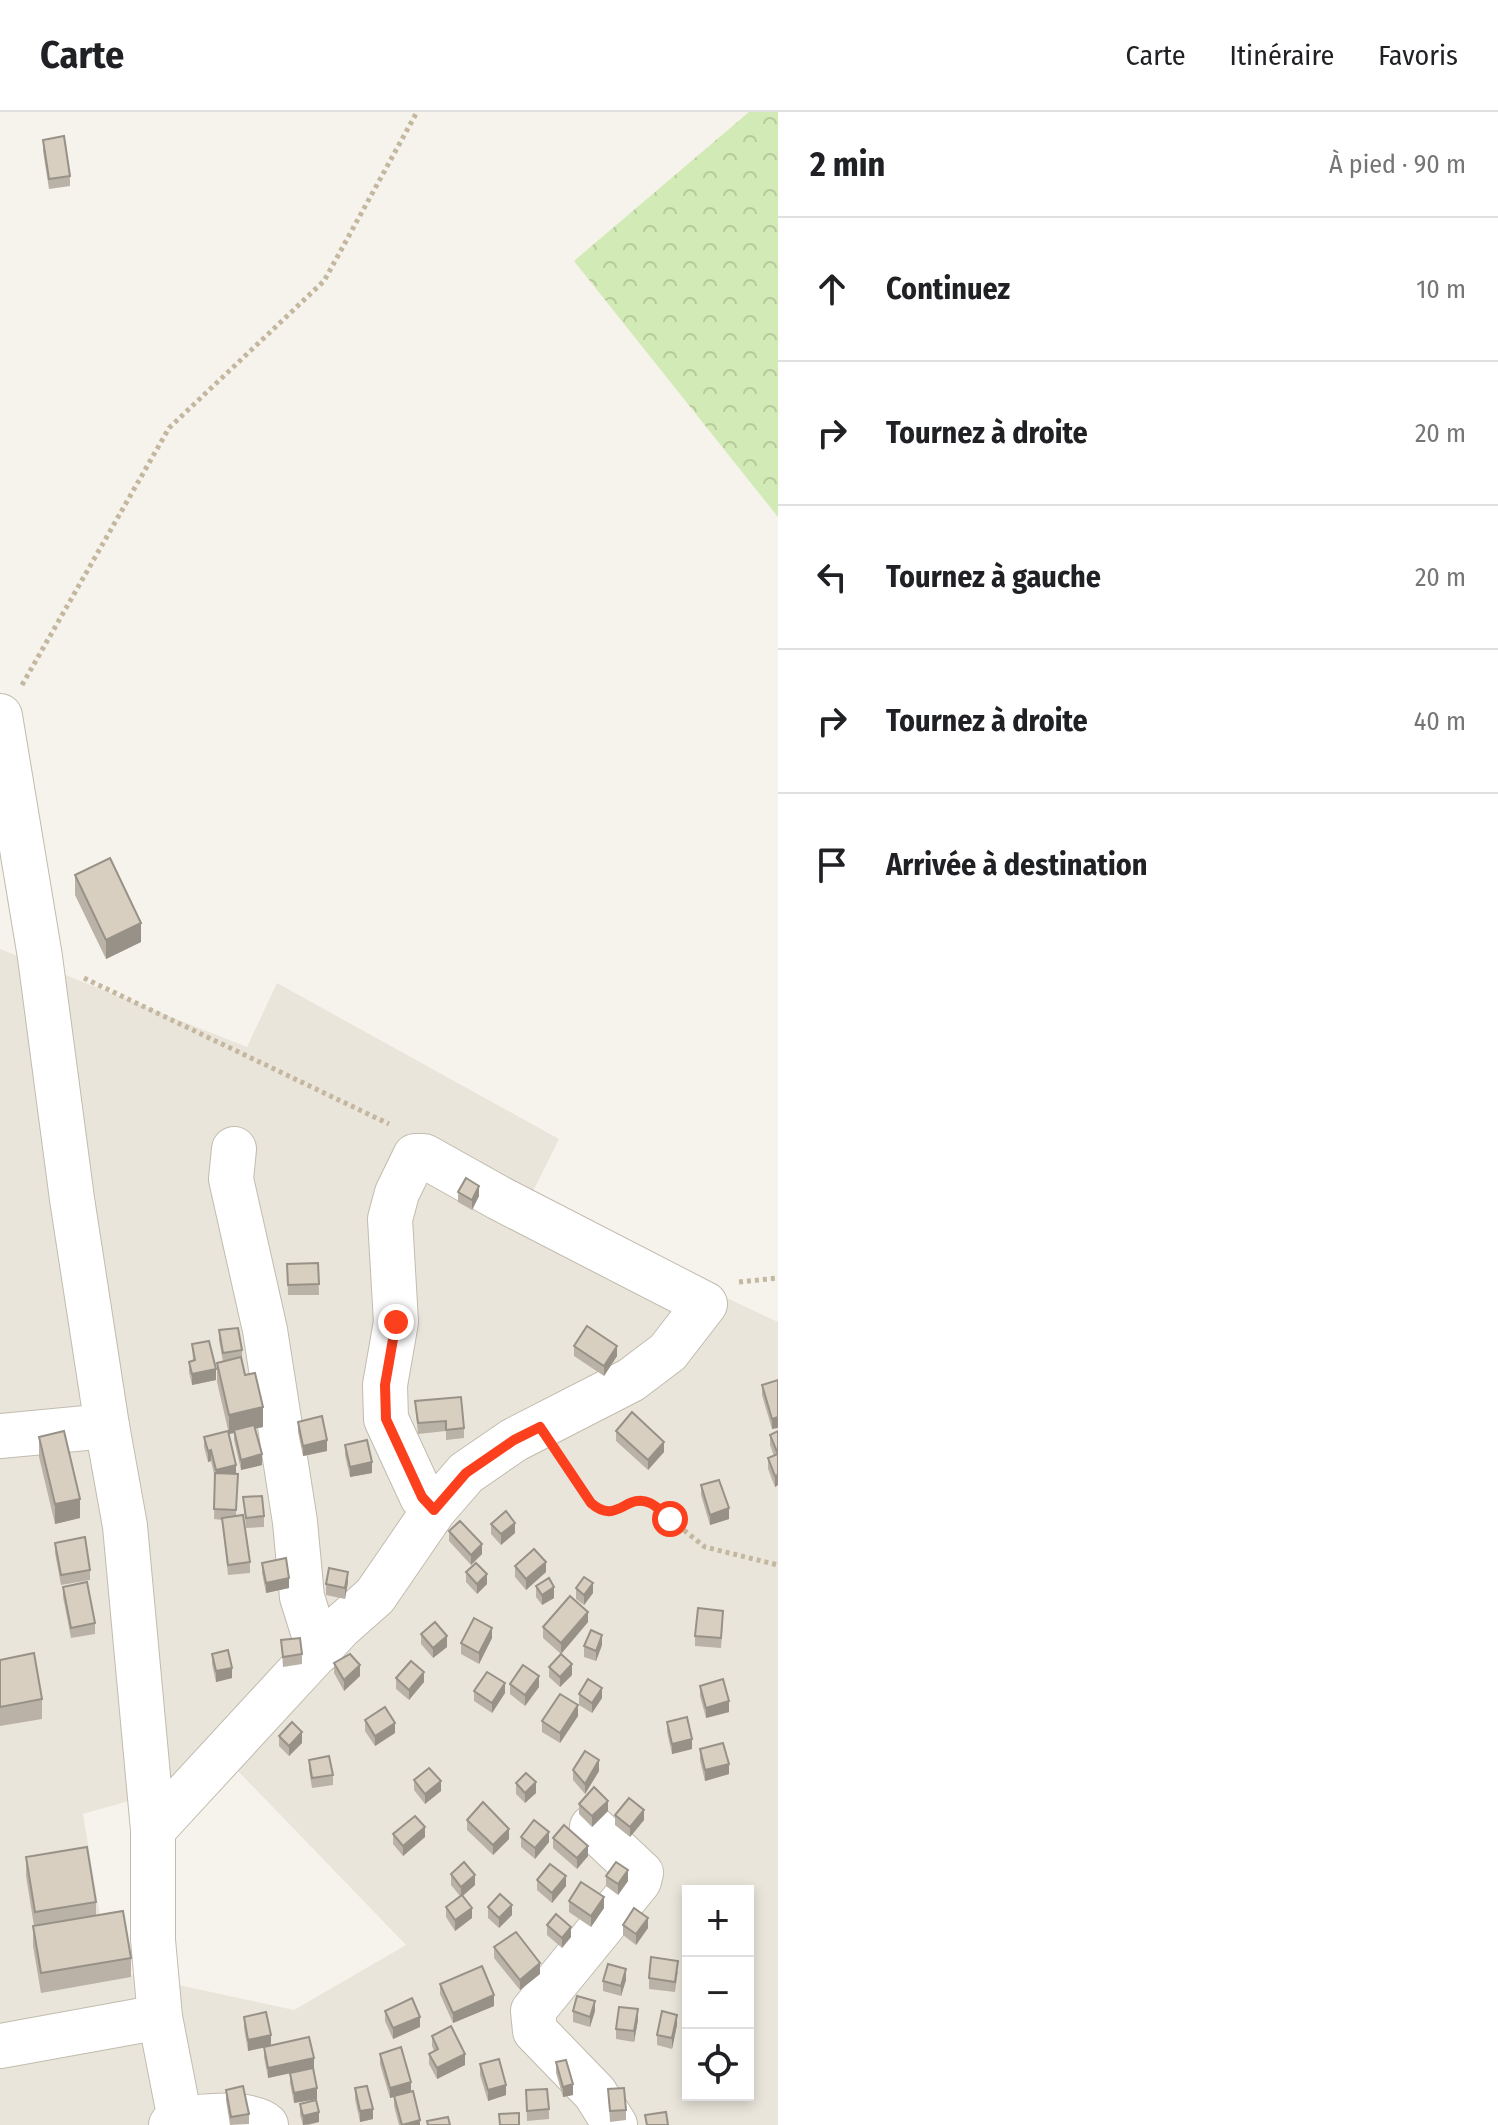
<!DOCTYPE html>
<html lang="fr">
<meta charset="utf-8">
<style>
:root{--surface:#fff;--page:#f2f2f2;--text:#202124;--muted:#757577;--line:#e0e0e0}
body{margin:0;font-family:"Fira Sans Condensed",sans-serif;background:var(--page);color:var(--text)}
.controls{position:absolute;right:24px;bottom:24px;display:grid;overflow:hidden;border-radius:0px;box-shadow:0 4px 12px #0003}
.controls button{width:72px;height:72px;display:grid;place-items:center;padding:0;border:0;border-bottom:2px solid var(--line);background:var(--surface);color:var(--text);font:40px sans-serif}
.stop{position:absolute;width:24px;height:24px;margin:-18px;border:6px solid #fc3f1d;border-radius:50%;background:#fff}
.stop.end{background:#fc3f1d;border-color:#fff;box-shadow:0 2px 8px #0008}
.list{margin:0;padding:0;list-style:none}
h2{display:flex;justify-content:space-between;align-items:center;height:104px;margin:0;padding:0 32px;font-size:34px}
h2 small{font-size:26px;font-weight:400;color:var(--muted)}
.list li{display:grid;grid-template-columns:52px 1fr auto;gap:24px;align-items:center;box-sizing:border-box;height:144px;padding:0 32px;border-top:2px solid var(--line)}
.list b{display:block;font-size:30px;white-space:nowrap}
.list em{font-size:26px;font-style:normal;color:var(--muted)}
.icon{flex:none;width:44px;height:44px;fill:none;stroke:currentColor;stroke-width:2;stroke-linecap:round;stroke-linejoin:round}
.map{position:relative;flex:none;width:778px;height:2013px;overflow:hidden}
header{display:flex;align-items:center;gap:48px;box-sizing:border-box;height:112px;padding:0 40px;background:var(--surface);border-bottom:2px solid var(--line)}
header strong{font-size:38px}
nav{display:flex;gap:44px;margin-inline-start:auto;font-size:28px}
main{display:flex}
aside{flex:1;background:var(--surface)}
.map>svg:first-child{display:block}
</style>
<header>
<strong>Carte</strong>
<nav><a>Carte</a><a>Itinéraire</a><a>Favoris</a></nav>
</header>
<main>
<div class="map">
<svg width="778" height="2013" viewBox="0 0 778 2013">
<defs>
<pattern id="forest-crowns" width="20" height="18" patternUnits="userSpaceOnUse" patternTransform="scale(2)"><rect width="20" height="18" fill="#d2eab5"/><path d="M2 6a3 3 0 1 1 6 0M12 15a3 3 0 1 1 6 0" fill="none" stroke="#b6ca9c"/></pattern>
</defs>
<rect width="100%" height="100%" fill="#f6f3ec"/>
<!-- residential -->
<path fill="#eae5da" fill-rule="evenodd" d="M0,837l247,98 30,-64 282,156 -29,58 99,55 149,70v803h-778zM237,1658l169,175 -112,65 -185,-40 -26,-156zM688,1779h60v204h-60z"/>
<!-- forest -->
<polygon fill="url(#forest-crowns)" points="749,0 778,0 778,405 574,149"/>
<g fill="none" stroke-linecap="round" stroke-linejoin="round">
<!-- minor casing -->
<g stroke="#c2bbae" stroke-width="46">
<g id="minor">
<polyline points="0,604 40,845 72,1087 107,1314 125,1414 153,1718 153,1828 160,1905 181,2013"/>
<polyline points="234,1037 231,1067 265,1218 295,1410 302,1485 319,1539"/>
<polyline points="0,1324 107,1314"/>
<polyline points="592,1715 641,1761 639,1769 533,1899 535,1919 595,1981 615,2013"/>
<polyline points="153,1718 340,1515 375,1484 434,1398 466,1361 514,1328 631,1268 668,1240 705,1192 499,1086 424,1044 415,1044 397,1081 390,1107 396,1210 385,1273 386,1307 422,1385 434,1398"/>
<polyline points="0,1934 160,1905"/>
<path d="M171,2013c16,-11 80,-14 95,0"/>
</g>
</g>
<!-- path -->
<g stroke="#c4b79f" stroke-width="5" stroke-dasharray="4 4" stroke-linecap="butt">
<polyline points="22,573 169,316 324,169 417,0"/>
<polyline points="84,866 389,1012"/>
<polyline points="739,1170 778,1166"/>
<polyline points="562,1348 591,1391 600,1399 612,1401 632,1391 650,1391 705,1435 778,1453"/>
</g>
<!-- minor -->
<use href="#minor" stroke="#fff" stroke-width="44"/>
</g>
<!-- wall -->
<g fill="#bab2a6">
<polygon points="43,28 70,64 70,74 49,77 43,39"/>
<polygon points="75,763 141,830 106,847 75,783"/>
<polygon points="458,1080 479,1084 472,1098 458,1090"/>
<polygon points="318,1151 319,1183 288,1183 287,1152"/>
<polygon points="219,1218 242,1238 242,1246 245,1263 263,1315 255,1317 262,1353 241,1358 234,1328 234,1321 229,1322 217,1270 217,1251 223,1250 219,1228"/>
<polygon points="192,1232 216,1268 192,1273 189,1260 189,1250 193,1249"/>
<polygon points="574,1234 617,1244 604,1264 574,1244"/>
<polygon points="778,1268 772,1317 762,1283 762,1273"/>
<polygon points="415,1289 464,1316 464,1326 446,1328 446,1319 418,1322"/>
<polygon points="298,1310 327,1339 303,1344 298,1320"/>
<polygon points="616,1319 664,1340 648,1358 616,1329"/>
<polygon points="778,1319 778,1373 775,1375 768,1357 768,1346 774,1344 770,1333 770,1323"/>
<polygon points="39,1325 80,1406 55,1412 39,1345"/>
<polygon points="204,1325 236,1362 236,1404 250,1450 250,1461 228,1463 222,1408 214,1407 215,1366 211,1349 208,1350 204,1335"/>
<polygon points="345,1333 372,1361 350,1365 345,1343"/>
<polygon points="701,1373 729,1407 710,1413 701,1383"/>
<polygon points="243,1385 264,1404 264,1415 246,1416"/>
<polygon points="491,1412 515,1421 501,1433 491,1422"/>
<polygon points="449,1419 482,1442 471,1453 449,1429"/>
<polygon points="55,1431 90,1458 90,1468 61,1473 55,1441"/>
<polygon points="262,1451 289,1476 266,1481 262,1461"/>
<polygon points="515,1454 546,1460 526,1478 515,1465"/>
<polygon points="466,1460 487,1472 477,1482 466,1470"/>
<polygon points="348,1470 345,1487 326,1483 326,1472"/>
<polygon points="536,1474 554,1486 542,1493 536,1485"/>
<polygon points="63,1475 95,1511 95,1522 71,1526 63,1485"/>
<polygon points="576,1476 593,1481 584,1493 576,1487"/>
<polygon points="723,1509 721,1536 695,1534 695,1524"/>
<polygon points="588,1510 561,1542 543,1526 543,1515"/>
<polygon points="421,1522 447,1535 433,1546 421,1532"/>
<polygon points="492,1526 479,1552 461,1542 461,1531"/>
<polygon points="281,1528 302,1542 302,1552 283,1555"/>
<polygon points="602,1533 596,1549 584,1545 584,1534"/>
<polygon points="212,1542 232,1566 216,1570 212,1552"/>
<polygon points="0,1548 42,1587 42,1607 0,1614"/>
<polygon points="334,1551 360,1564 344,1579 334,1561"/>
<polygon points="549,1555 572,1563 560,1575 549,1565"/>
<polygon points="396,1566 424,1570 409,1588 396,1577"/>
<polygon points="510,1572 539,1575 525,1594 510,1582"/>
<polygon points="700,1574 729,1600 706,1606 700,1584"/>
<polygon points="474,1579 505,1581 492,1601 474,1589"/>
<polygon points="579,1582 602,1586 592,1601 579,1593"/>
<polygon points="578,1604 560,1631 542,1620 542,1609"/>
<polygon points="365,1608 395,1621 375,1634 365,1619"/>
<polygon points="667,1610 692,1637 672,1642 667,1620"/>
<polygon points="279,1624 302,1631 289,1644 279,1634"/>
<polygon points="700,1637 729,1662 705,1669 700,1648"/>
<polygon points="309,1648 333,1663 333,1673 312,1676 309,1658"/>
<polygon points="573,1658 599,1659 585,1682 573,1668"/>
<polygon points="414,1668 441,1679 425,1692 414,1678"/>
<polygon points="516,1671 536,1681 525,1691 516,1682"/>
<polygon points="579,1692 608,1699 592,1715 579,1702"/>
<polygon points="615,1703 644,1708 630,1725 615,1713"/>
<polygon points="467,1708 509,1727 493,1743 467,1718"/>
<polygon points="393,1722 425,1725 403,1744 393,1732"/>
<polygon points="521,1725 549,1730 535,1747 521,1735"/>
<polygon points="553,1726 588,1744 577,1757 553,1736"/>
<polygon points="26,1745 96,1790 96,1804 131,1846 131,1865 41,1881 33,1834 33,1814 34,1814 26,1764"/>
<polygon points="451,1762 475,1773 463,1784 472,1806 455,1819 446,1805 446,1795 460,1784 451,1773"/>
<polygon points="606,1764 628,1769 618,1783 606,1774"/>
<polygon points="537,1768 566,1774 552,1791 537,1778"/>
<polygon points="569,1789 604,1796 591,1815 569,1800"/>
<polygon points="488,1795 512,1803 499,1816 488,1806"/>
<polygon points="547,1813 571,1825 562,1836 547,1823"/>
<polygon points="623,1813 648,1816 636,1833 623,1823"/>
<polygon points="494,1835 540,1862 520,1878 494,1846"/>
<polygon points="678,1859 675,1880 649,1877 649,1866"/>
<polygon points="626,1868 621,1884 603,1879 603,1869"/>
<polygon points="440,1872 494,1894 453,1911 440,1882"/>
<polygon points="385,1899 420,1915 393,1927 385,1909"/>
<polygon points="573,1899 595,1899 590,1915 573,1910"/>
<polygon points="244,1905 271,1933 314,1956 317,1987 294,1991 290,1971 290,1961 268,1966 264,1945 264,1935 248,1939 244,1916"/>
<polygon points="638,1908 634,1930 616,1927 616,1917"/>
<polygon points="677,1913 672,1937 657,1933 657,1923"/>
<polygon points="432,1924 465,1953 437,1967 429,1952 429,1942 434,1939 432,1934"/>
<polygon points="380,1942 411,1979 420,2013 399,2013 394,1994 394,1985 390,1986 380,1952"/>
<polygon points="556,1950 573,1983 563,1985 556,1961"/>
<polygon points="480,1952 506,1983 488,1989 480,1963"/>
<polygon points="355,1976 373,2007 360,2010 355,1987"/>
<polygon points="608,1977 626,1998 626,2008 610,2010"/>
<polygon points="226,1978 249,2002 249,2012 230,2013 226,1988"/>
<polygon points="526,1978 549,1997 549,2007 527,2009"/>
<polygon points="300,1992 319,2010 309,2013 303,2013 300,2003"/>
</g>
<!-- shaded-wall -->
<g fill="#979187">
<polygon points="141,811 141,830 106,847 106,828"/>
<polygon points="479,1074 479,1084 472,1098 472,1088"/>
<polygon points="617,1234 617,1244 604,1264 604,1254"/>
<polygon points="216,1257 216,1268 192,1273 192,1262"/>
<polygon points="263,1295 263,1315 234,1321 234,1318 234,1321 229,1322 229,1303"/>
<polygon points="778,1305 778,1316 772,1317 772,1307"/>
<polygon points="327,1328 327,1339 303,1344 303,1334"/>
<polygon points="664,1330 664,1340 648,1358 648,1348"/>
<polygon points="211,1338 211,1349 208,1350 208,1339"/>
<polygon points="262,1342 262,1353 241,1358 241,1348"/>
<polygon points="372,1350 372,1361 350,1365 350,1355"/>
<polygon points="236,1353 236,1363 216,1368 216,1358"/>
<polygon points="778,1363 778,1373 775,1375 775,1364"/>
<polygon points="80,1387 80,1406 55,1412 55,1392"/>
<polygon points="729,1396 729,1407 710,1413 710,1403"/>
<polygon points="515,1411 515,1421 501,1433 501,1422"/>
<polygon points="482,1432 482,1442 471,1453 471,1443"/>
<polygon points="546,1450 546,1460 526,1478 526,1467"/>
<polygon points="348,1460 348,1470 345,1487 345,1476"/>
<polygon points="487,1462 487,1472 477,1482 477,1472"/>
<polygon points="289,1466 289,1476 266,1481 266,1471"/>
<polygon points="593,1471 593,1481 584,1493 584,1483"/>
<polygon points="554,1475 554,1486 542,1493 542,1483"/>
<polygon points="588,1500 588,1510 561,1542 561,1531"/>
<polygon points="492,1516 492,1526 479,1552 479,1541"/>
<polygon points="602,1523 602,1533 596,1549 596,1539"/>
<polygon points="447,1524 447,1535 433,1546 433,1536"/>
<polygon points="572,1552 572,1563 560,1575 560,1565"/>
<polygon points="360,1553 360,1564 344,1579 344,1568"/>
<polygon points="232,1556 232,1566 216,1570 216,1559"/>
<polygon points="424,1560 424,1570 409,1588 409,1578"/>
<polygon points="539,1564 539,1575 525,1594 525,1583"/>
<polygon points="505,1571 505,1581 492,1601 492,1591"/>
<polygon points="602,1576 602,1586 592,1601 592,1591"/>
<polygon points="729,1589 729,1600 706,1606 706,1596"/>
<polygon points="578,1593 578,1604 560,1631 560,1621"/>
<polygon points="395,1611 395,1621 375,1634 375,1624"/>
<polygon points="302,1620 302,1631 289,1644 289,1634"/>
<polygon points="692,1627 692,1637 672,1642 672,1632"/>
<polygon points="599,1648 599,1659 585,1682 585,1672"/>
<polygon points="729,1652 729,1662 705,1669 705,1658"/>
<polygon points="441,1669 441,1679 425,1692 425,1682"/>
<polygon points="536,1670 536,1681 525,1691 525,1681"/>
<polygon points="608,1689 608,1699 592,1715 592,1704"/>
<polygon points="644,1698 644,1708 630,1725 630,1715"/>
<polygon points="425,1715 425,1725 403,1744 403,1734"/>
<polygon points="509,1717 509,1727 493,1743 493,1733"/>
<polygon points="549,1720 549,1730 535,1747 535,1736"/>
<polygon points="588,1734 588,1744 577,1757 577,1746"/>
<polygon points="628,1758 628,1769 618,1783 618,1772"/>
<polygon points="475,1763 475,1773 461,1785 461,1775"/>
<polygon points="566,1764 566,1774 552,1791 552,1781"/>
<polygon points="604,1785 604,1796 591,1815 591,1804"/>
<polygon points="512,1793 512,1803 499,1816 499,1806"/>
<polygon points="472,1796 472,1806 455,1819 455,1808"/>
<polygon points="648,1806 648,1816 636,1833 636,1822"/>
<polygon points="571,1815 571,1825 562,1836 562,1826"/>
<polygon points="540,1851 540,1862 520,1878 520,1868"/>
<polygon points="626,1857 626,1868 621,1884 621,1874"/>
<polygon points="494,1883 494,1894 453,1911 453,1901"/>
<polygon points="595,1889 595,1899 590,1915 590,1905"/>
<polygon points="638,1897 638,1908 634,1930 634,1919"/>
<polygon points="677,1903 677,1913 672,1937 672,1926"/>
<polygon points="420,1905 420,1915 393,1927 393,1916"/>
<polygon points="271,1923 271,1934 248,1939 248,1928"/>
<polygon points="465,1942 465,1953 437,1967 437,1956"/>
<polygon points="314,1946 314,1956 268,1966 268,1956"/>
<polygon points="411,1970 411,1980 390,1986 390,1976"/>
<polygon points="573,1972 573,1983 563,1985 563,1975"/>
<polygon points="506,1973 506,1983 488,1989 488,1978"/>
<polygon points="317,1976 317,1987 294,1991 294,1981"/>
<polygon points="373,1997 373,2007 360,2010 360,1999"/>
<polygon points="319,2000 319,2010 303,2013 303,2004"/>
<polygon points="420,2008 420,2013 402,2013"/>
</g>
<!-- building -->
<g fill="#d8cfc1" stroke="#979187" stroke-width="2">
<polygon points="64,24 70,64 49,67 43,28"/>
<polygon points="110,746 141,811 106,828 75,763"/>
<polygon points="466,1066 479,1074 472,1088 458,1080"/>
<polygon points="318,1151 319,1172 288,1173 287,1152"/>
<polygon points="587,1214 617,1234 604,1254 574,1234"/>
<polygon points="238,1216 242,1238 223,1241 219,1218"/>
<polygon points="209,1229 216,1257 192,1262 189,1250 195,1248 192,1232"/>
<polygon points="241,1245 245,1263 255,1261 263,1295 229,1303 217,1251"/>
<polygon points="778,1268 778,1305 772,1307 762,1273"/>
<polygon points="461,1285 464,1316 446,1318 446,1309 418,1311 415,1289"/>
<polygon points="632,1300 664,1330 648,1348 616,1319"/>
<polygon points="322,1304 327,1328 303,1334 298,1310"/>
<polygon points="254,1313 262,1342 241,1348 234,1318"/>
<polygon points="64,1319 80,1387 55,1392 39,1325"/>
<polygon points="228,1319 236,1353 216,1358 211,1338 208,1339 204,1325"/>
<polygon points="778,1319 778,1363 775,1364 768,1346 778,1342 770,1323"/>
<polygon points="367,1328 372,1350 350,1355 345,1333"/>
<polygon points="215,1361 238,1362 236,1398 214,1397"/>
<polygon points="719,1368 729,1396 710,1403 701,1373"/>
<polygon points="262,1384 264,1404 246,1406 243,1385"/>
<polygon points="506,1399 515,1411 501,1422 491,1412"/>
<polygon points="243,1403 250,1450 228,1453 222,1406"/>
<polygon points="460,1409 482,1432 471,1443 449,1419"/>
<polygon points="85,1425 90,1458 61,1463 55,1431"/>
<polygon points="534,1437 546,1450 526,1467 515,1454"/>
<polygon points="286,1446 289,1466 266,1471 262,1451"/>
<polygon points="476,1451 487,1462 477,1472 466,1460"/>
<polygon points="329,1456 348,1460 345,1476 326,1472"/>
<polygon points="584,1465 593,1471 584,1483 576,1476"/>
<polygon points="549,1466 554,1475 542,1483 536,1474"/>
<polygon points="87,1470 95,1511 71,1516 63,1475"/>
<polygon points="570,1484 588,1500 561,1531 543,1515"/>
<polygon points="698,1496 723,1499 721,1526 695,1524"/>
<polygon points="474,1506 492,1516 479,1541 461,1531"/>
<polygon points="435,1510 447,1524 433,1536 421,1522"/>
<polygon points="591,1518 602,1523 596,1539 584,1534"/>
<polygon points="300,1526 302,1542 283,1545 281,1528"/>
<polygon points="228,1538 232,1556 216,1559 212,1542"/>
<polygon points="34,1541 42,1587 0,1595 0,1548"/>
<polygon points="350,1542 360,1553 344,1568 334,1551"/>
<polygon points="561,1542 572,1552 560,1565 549,1555"/>
<polygon points="411,1549 424,1560 409,1578 396,1566"/>
<polygon points="523,1553 539,1564 525,1583 510,1572"/>
<polygon points="487,1560 505,1571 492,1591 474,1579"/>
<polygon points="588,1567 602,1576 592,1591 579,1582"/>
<polygon points="723,1567 729,1589 706,1596 700,1574"/>
<polygon points="560,1582 578,1593 560,1621 542,1609"/>
<polygon points="385,1595 395,1611 375,1624 365,1608"/>
<polygon points="687,1605 692,1627 672,1632 667,1610"/>
<polygon points="292,1610 302,1620 289,1634 279,1624"/>
<polygon points="723,1631 729,1652 705,1658 700,1637"/>
<polygon points="585,1639 599,1648 585,1672 573,1658"/>
<polygon points="329,1644 333,1663 312,1666 309,1648"/>
<polygon points="429,1656 441,1669 425,1682 414,1668"/>
<polygon points="526,1661 536,1670 525,1681 516,1671"/>
<polygon points="594,1675 608,1689 592,1704 579,1692"/>
<polygon points="629,1686 644,1698 630,1715 615,1703"/>
<polygon points="483,1690 509,1717 493,1733 467,1708"/>
<polygon points="415,1704 425,1715 403,1734 393,1722"/>
<polygon points="534,1708 549,1720 535,1736 521,1725"/>
<polygon points="564,1713 588,1734 577,1746 553,1726"/>
<polygon points="87,1735 96,1790 35,1800 26,1745"/>
<polygon points="464,1750 475,1763 461,1775 451,1762"/>
<polygon points="616,1750 628,1758 618,1772 606,1764"/>
<polygon points="550,1752 566,1764 552,1781 537,1768"/>
<polygon points="581,1770 604,1785 591,1804 569,1789"/>
<polygon points="500,1782 512,1793 499,1806 488,1795"/>
<polygon points="462,1783 472,1796 455,1808 446,1795"/>
<polygon points="634,1796 648,1806 636,1822 623,1813"/>
<polygon points="123,1799 131,1846 41,1861 33,1814"/>
<polygon points="556,1802 571,1815 562,1826 547,1813"/>
<polygon points="516,1820 540,1851 520,1868 494,1835"/>
<polygon points="651,1845 678,1849 675,1870 649,1866"/>
<polygon points="608,1852 626,1857 621,1874 603,1869"/>
<polygon points="482,1854 494,1883 453,1901 440,1872"/>
<polygon points="577,1884 595,1889 590,1905 573,1899"/>
<polygon points="412,1886 420,1905 393,1916 385,1899"/>
<polygon points="619,1895 638,1897 634,1919 616,1917"/>
<polygon points="662,1899 677,1903 672,1926 657,1923"/>
<polygon points="266,1900 271,1923 248,1928 244,1905"/>
<polygon points="451,1914 465,1942 437,1956 429,1942 438,1937 432,1924"/>
<polygon points="309,1925 314,1946 268,1956 264,1935"/>
<polygon points="401,1935 411,1970 390,1976 380,1942"/>
<polygon points="499,1947 506,1973 488,1978 480,1952"/>
<polygon points="566,1948 573,1972 563,1975 556,1950"/>
<polygon points="313,1956 317,1976 294,1981 290,1961"/>
<polygon points="243,1974 249,2002 231,2005 226,1978"/>
<polygon points="367,1974 373,1997 360,1999 355,1976"/>
<polygon points="624,1976 626,1998 610,1999 608,1977"/>
<polygon points="547,1977 549,1997 527,1999 526,1978"/>
<polygon points="413,1979 420,2008 402,2013 394,1984"/>
<polygon points="316,1988 319,2000 303,2004 300,1992"/>
<polygon points="666,2000 668,2013 647,2013 645,2003"/>
<polygon points="519,2001 519,2013 500,2013 499,2002"/>
<polygon points="448,2005 450,2013 428,2013 427,2009"/>
</g>
<g fill="none" stroke-linecap="round" stroke-linejoin="round">
<!-- route -->
<path stroke="#fc3f1d" stroke-width="10" d="M396,1210l-11,63 1,34 36,78 12,13 32,-37 48,-33 26,-13 51,76c26,23 35,-11 59,0 7,3 14,11 20,16"/>
</g>
</svg>
<div class="controls">
<button>+</button>
<button>−</button>
<button><svg class="icon" aria-label="locate" viewBox="0 0 24 24"><circle cx="12" cy="12" r="6"/><path d="M12 2v4M12 18v4M2 12h4M18 12h4"/></svg></button>
</div>
<div class="stop" style="left:670px;top:1407px"></div>
<div class="stop end" style="left:396px;top:1210px"></div>
</div>
<aside>
<h2>2 min<small>À pied · 90 m</small></h2>
<ul class="list">
<li><svg class="icon" aria-label="ahead" viewBox="0 0 24 24"><path d="M12 20V5M6 11l6-6 6 6"/></svg><div><b>Continuez</b></div><em>10 m</em></li>
<li><svg class="icon" aria-label="right" viewBox="0 0 24 24"><path d="M7 20v-9h11M14 6l5 5-5 5"/></svg><div><b>Tournez à droite</b></div><em>20 m</em></li>
<li><svg class="icon" aria-label="left" viewBox="0 0 24 24"><path d="M17 20v-9H6M10 6l-5 5 5 5"/></svg><div><b>Tournez à gauche</b></div><em>20 m</em></li>
<li><svg class="icon" aria-label="right" viewBox="0 0 24 24"><path d="M7 20v-9h11M14 6l5 5-5 5"/></svg><div><b>Tournez à droite</b></div><em>40 m</em></li>
<li><svg class="icon" aria-label="arrive" viewBox="0 0 24 24"><path d="M6 21V4h12l-3 4 3 4H6"/></svg><div><b>Arrivée à destination</b></div></li>
</ul>
</aside>
</main>
